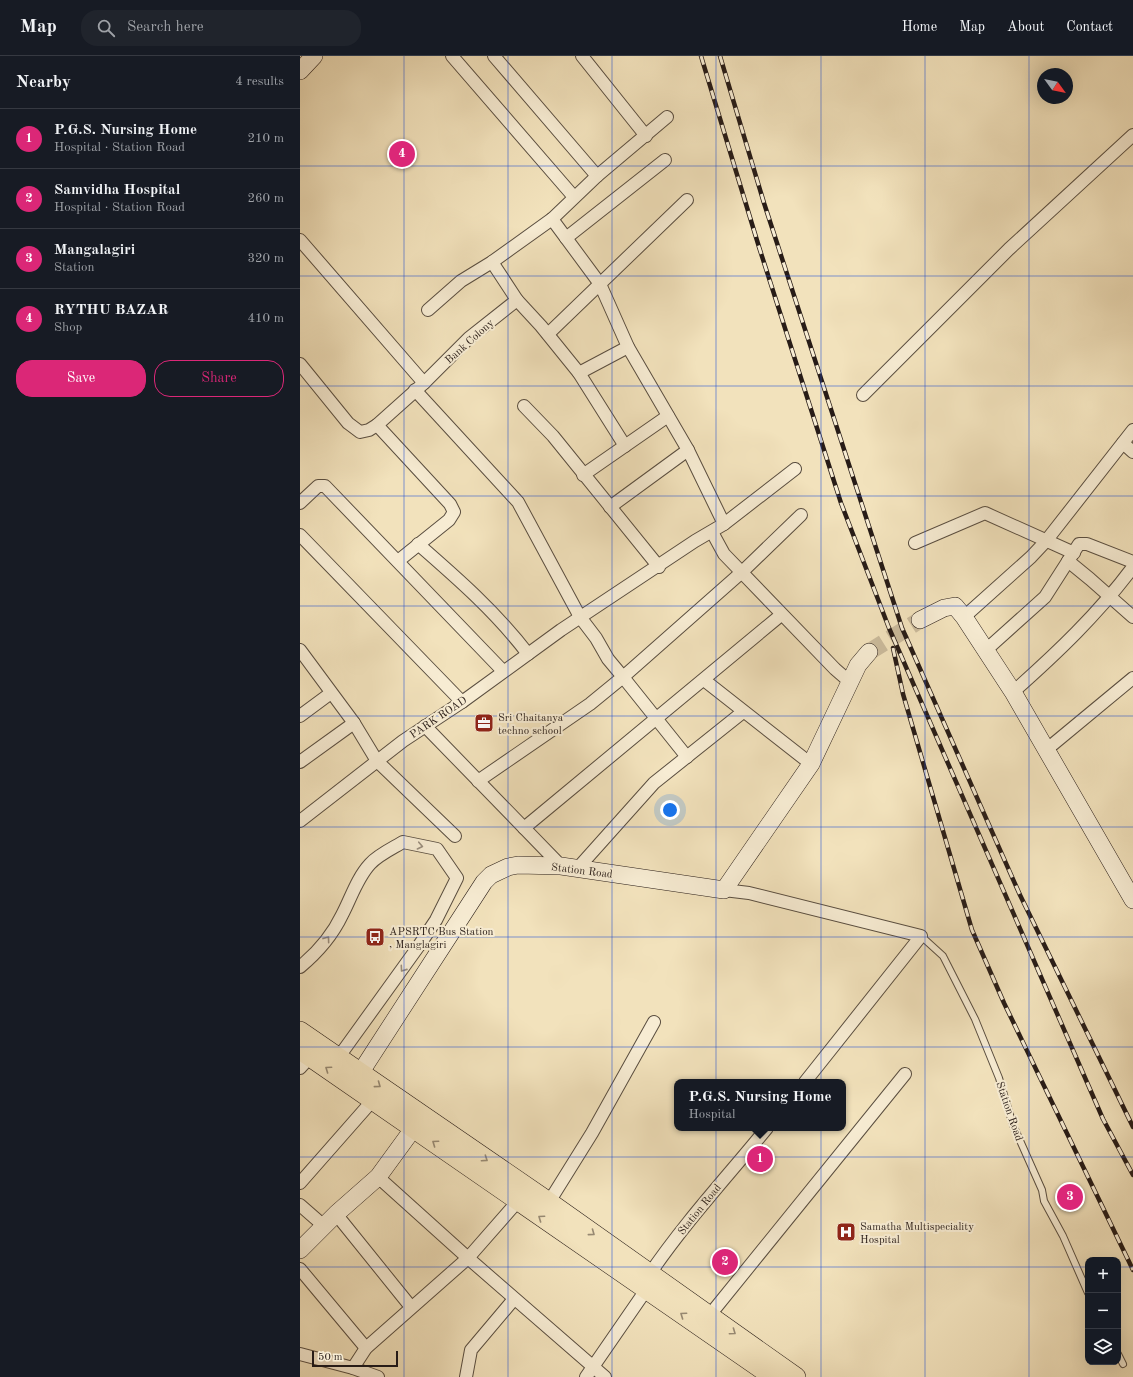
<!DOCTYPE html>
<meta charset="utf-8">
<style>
:root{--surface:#171b24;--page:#20242c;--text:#f1f3f6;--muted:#9ea1a6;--line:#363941;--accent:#db2777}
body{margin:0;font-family:"Old Standard TT",serif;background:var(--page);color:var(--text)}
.controls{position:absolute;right:12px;bottom:12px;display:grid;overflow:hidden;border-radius:8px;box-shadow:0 4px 16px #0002}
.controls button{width:36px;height:36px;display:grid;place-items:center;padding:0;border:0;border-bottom:1px solid var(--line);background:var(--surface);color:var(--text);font:20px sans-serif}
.compass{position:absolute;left:737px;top:12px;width:36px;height:36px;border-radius:50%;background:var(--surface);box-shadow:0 4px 16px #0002;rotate:123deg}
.scale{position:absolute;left:12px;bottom:10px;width:86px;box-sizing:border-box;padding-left:4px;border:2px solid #281c17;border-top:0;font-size:11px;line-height:14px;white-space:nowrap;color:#281c17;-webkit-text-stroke:3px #f7ecd3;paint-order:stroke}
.you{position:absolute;left:370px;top:754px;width:14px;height:14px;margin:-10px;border:3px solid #fff;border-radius:50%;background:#1a73e8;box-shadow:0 0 0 6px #1a73e833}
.badge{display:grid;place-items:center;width:26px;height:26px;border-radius:50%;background:var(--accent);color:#fff;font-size:13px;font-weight:700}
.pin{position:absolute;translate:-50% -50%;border:2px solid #fff;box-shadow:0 1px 4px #0006}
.popup{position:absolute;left:374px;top:1023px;width:172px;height:52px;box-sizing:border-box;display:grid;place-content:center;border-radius:8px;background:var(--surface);filter:drop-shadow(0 1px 3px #0005);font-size:13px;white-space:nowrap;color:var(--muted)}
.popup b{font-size:15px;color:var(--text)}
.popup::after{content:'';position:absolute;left:50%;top:100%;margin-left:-8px;border:8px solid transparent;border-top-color:var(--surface)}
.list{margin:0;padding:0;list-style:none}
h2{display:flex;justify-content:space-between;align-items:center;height:52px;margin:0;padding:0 16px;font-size:17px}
h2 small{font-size:13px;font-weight:400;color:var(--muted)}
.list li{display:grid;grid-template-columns:26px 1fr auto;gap:12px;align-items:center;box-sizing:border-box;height:60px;padding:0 16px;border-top:1px solid var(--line)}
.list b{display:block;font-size:15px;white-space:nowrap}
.list p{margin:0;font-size:13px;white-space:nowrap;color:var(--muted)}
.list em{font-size:13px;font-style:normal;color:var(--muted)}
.actions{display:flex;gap:8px;padding:12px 16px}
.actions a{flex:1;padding:9px 0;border:1px solid var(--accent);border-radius:16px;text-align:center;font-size:14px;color:var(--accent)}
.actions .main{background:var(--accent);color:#fff}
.icon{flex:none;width:22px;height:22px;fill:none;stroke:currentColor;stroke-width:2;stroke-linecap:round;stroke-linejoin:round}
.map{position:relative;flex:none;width:833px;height:1321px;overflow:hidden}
header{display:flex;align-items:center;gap:24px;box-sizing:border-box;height:56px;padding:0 20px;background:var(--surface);border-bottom:1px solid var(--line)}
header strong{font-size:19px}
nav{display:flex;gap:22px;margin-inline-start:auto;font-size:14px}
.search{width:280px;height:36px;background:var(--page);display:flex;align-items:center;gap:10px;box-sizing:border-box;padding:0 14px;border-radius:16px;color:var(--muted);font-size:15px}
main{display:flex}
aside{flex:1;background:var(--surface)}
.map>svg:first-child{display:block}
</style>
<header>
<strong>Map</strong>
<div class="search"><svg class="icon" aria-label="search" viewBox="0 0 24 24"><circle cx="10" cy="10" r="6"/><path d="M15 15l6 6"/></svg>Search here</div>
<nav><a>Home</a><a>Map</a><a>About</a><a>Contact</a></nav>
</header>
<main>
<aside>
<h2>Nearby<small>4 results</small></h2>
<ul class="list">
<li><span class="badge">1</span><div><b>P.G.S. Nursing Home</b><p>Hospital · Station Road</p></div><em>210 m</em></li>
<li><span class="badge">2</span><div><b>Samvidha Hospital</b><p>Hospital · Station Road</p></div><em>260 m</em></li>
<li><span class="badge">3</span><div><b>Mangalagiri</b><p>Station</p></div><em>320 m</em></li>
<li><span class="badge">4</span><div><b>RYTHU BAZAR</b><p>Shop</p></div><em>410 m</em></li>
</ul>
<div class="actions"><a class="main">Save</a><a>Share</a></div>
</aside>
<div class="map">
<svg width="833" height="1321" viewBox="0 0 833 1321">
<rect width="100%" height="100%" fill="#f2e2bc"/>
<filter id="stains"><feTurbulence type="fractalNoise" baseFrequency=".005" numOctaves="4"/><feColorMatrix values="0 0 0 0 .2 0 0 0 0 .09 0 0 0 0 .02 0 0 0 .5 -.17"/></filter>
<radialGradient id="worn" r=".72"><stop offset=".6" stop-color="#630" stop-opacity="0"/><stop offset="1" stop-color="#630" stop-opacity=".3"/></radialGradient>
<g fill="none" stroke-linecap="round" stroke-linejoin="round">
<!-- secondary-tunnel -->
<polyline stroke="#caba9b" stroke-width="17" stroke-dasharray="17 8" stroke-linecap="butt" points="569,596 620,564"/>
<!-- lane casing -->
<g stroke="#5a4e40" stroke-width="8">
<g id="lane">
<polyline points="621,880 643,900 675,963 699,1022 713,1069 742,1134 744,1145 763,1180 788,1237"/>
<polyline points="818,1298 823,1308"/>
</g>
</g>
<!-- street casing -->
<g stroke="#5a4e40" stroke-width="14">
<g id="street">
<polyline points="152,0 274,141"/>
<polyline points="194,0 297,120"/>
<polyline points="282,0 346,80"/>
<polyline points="266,182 365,104"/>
<polyline points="0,184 124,327 77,369 69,374 60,376 48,367 0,308"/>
<polyline points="192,206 217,244 241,270 279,317 325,390"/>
<polyline points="128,254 161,225 192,206 252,163 297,120 367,61"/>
<polyline points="248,278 387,144"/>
<polyline points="279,317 328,291"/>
<polyline points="124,327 169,282 217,244"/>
<polyline points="115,334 218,446 280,561 296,582 308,603 323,621 290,648 178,725"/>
<polyline points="563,339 709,193 833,79"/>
<polyline points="224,350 253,380 359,511"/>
<polyline points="77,369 150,448 154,456 149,464 98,505"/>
<polyline points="823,387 833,396"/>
<polyline points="283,419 368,360"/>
<polyline points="0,447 18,430 25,430 203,615"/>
<polyline points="310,451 388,394"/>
<polyline points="424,468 495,413"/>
<polyline points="412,476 424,498 535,613 550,626"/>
<polyline points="0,479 162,646"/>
<polyline points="615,487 685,457 774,497"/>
<path d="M118,488c39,34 78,68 110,110"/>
<polyline points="768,505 790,523 833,561"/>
<polyline points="664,561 731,501 746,485 833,374"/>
<polyline points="0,594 54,667 77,705 155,780"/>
<polyline points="686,594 745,541 779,488 787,488 833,506"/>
<polyline points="404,624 511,708"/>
<path d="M713,636c44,-39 85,-78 120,-125"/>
<polyline points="0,660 31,637"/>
<polyline points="125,670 261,810"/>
<polyline points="746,694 833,622"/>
<polyline points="387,701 323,621 442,516 501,459"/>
<polyline points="0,706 54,667"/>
<polyline points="0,765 103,685 162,646 261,574 395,485 424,468 388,394 328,291 300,228 252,163"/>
<polyline points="224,772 481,559"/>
<polyline points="278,812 354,727 443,656"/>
<polyline points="424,834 449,837 621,880 505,1026"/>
<path d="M0,911c18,-15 32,-31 42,-52 9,-17 15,-37 28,-51 8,-9 23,-16 33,-22l34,7 20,29 -21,42 -18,27 -80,111"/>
<polyline points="0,1012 10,1001"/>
<polyline points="78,1121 168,1202 305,1321"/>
<polyline points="0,1127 73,1044"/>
<polyline points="249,1146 292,1077 354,966"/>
<polyline points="0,1149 24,1170"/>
<polyline points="36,1158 111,1251"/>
<polyline points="0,1213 66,1292"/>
<path d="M349,1219c36,-53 78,-98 118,-147"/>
<polyline points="409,1260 605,1018"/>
<polyline points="0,1298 53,1312 78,1321"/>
<polyline points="53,1312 66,1292 168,1202 218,1145"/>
<polyline points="166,1321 171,1294 214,1243"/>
<polyline points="286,1321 346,1234"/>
</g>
</g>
<!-- secondary casing -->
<g stroke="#281c17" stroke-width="18">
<g id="secondary">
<polyline points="0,15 14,0"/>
<polyline points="620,564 644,552 655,550 664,561 713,636 833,844"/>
<polyline points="53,1028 184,826 191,819 208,811 218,809 261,810 424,834 511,708 558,609 569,596"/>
<polyline points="0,1194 36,1158 78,1121 121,1062"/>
</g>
</g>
<!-- primary casing -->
<g stroke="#281c17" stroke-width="20">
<g id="primary">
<polyline points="0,975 249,1146 496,1321"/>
<polyline points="0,994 473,1321"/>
</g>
</g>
<!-- lane -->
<use href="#lane" stroke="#f7ecd3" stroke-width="6"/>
<!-- street -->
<use href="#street" stroke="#f7ecd3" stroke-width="12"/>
<!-- secondary -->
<use href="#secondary" stroke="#f7ecd3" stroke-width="17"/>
<!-- primary -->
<use href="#primary" stroke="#f2e2bc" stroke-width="19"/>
<!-- rail casing -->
<g stroke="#281c17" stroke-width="4.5">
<g id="rail">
<polyline points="401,0 459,191 541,447 589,572 803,1063 833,1119"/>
<polyline points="420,0 464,147 602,572 720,839 833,1071"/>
<polyline points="593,592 603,638 672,874 704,947 833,1214"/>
</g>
</g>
<!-- rail -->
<use href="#rail" stroke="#f7ecd3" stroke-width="3" stroke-dasharray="9" stroke-linecap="butt"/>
</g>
<!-- one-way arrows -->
<defs><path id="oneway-chevron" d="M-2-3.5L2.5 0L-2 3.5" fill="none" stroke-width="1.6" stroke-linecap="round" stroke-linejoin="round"/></defs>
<g stroke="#9a8e7e">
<use href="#oneway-chevron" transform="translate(120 790) rotate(12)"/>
<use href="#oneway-chevron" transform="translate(27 883) rotate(-54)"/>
<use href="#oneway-chevron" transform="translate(103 913) rotate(125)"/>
</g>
<g stroke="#978972">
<use href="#oneway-chevron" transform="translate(28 1013) rotate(-145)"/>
<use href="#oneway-chevron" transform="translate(78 1029) rotate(36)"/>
<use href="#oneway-chevron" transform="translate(135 1087) rotate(-145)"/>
<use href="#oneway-chevron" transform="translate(185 1103) rotate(34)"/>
<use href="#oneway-chevron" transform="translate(241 1162) rotate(-145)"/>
<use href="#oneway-chevron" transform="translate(292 1177) rotate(36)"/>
<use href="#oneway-chevron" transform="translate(383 1259) rotate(-145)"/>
<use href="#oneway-chevron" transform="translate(433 1276) rotate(35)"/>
</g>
<!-- grid -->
<path fill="none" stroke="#1d4ed8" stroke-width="1" stroke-opacity="0.55" d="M104,0v1321M208,0v1321M312,0v1321M416,0v1321M521,0v1321M625,0v1321M729,0v1321M0,110h833M0,220h833M0,330h833M0,440h833M0,550h833M0,660h833M0,771h833M0,881h833M0,991h833M0,1101h833M0,1211h788M818,1211h15"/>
<!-- icons -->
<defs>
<g id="office-square" transform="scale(1)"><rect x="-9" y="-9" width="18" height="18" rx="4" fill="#8f2418" stroke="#f7ecd3"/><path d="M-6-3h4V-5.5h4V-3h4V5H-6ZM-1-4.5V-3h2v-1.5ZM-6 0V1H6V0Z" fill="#fff"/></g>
<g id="bus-square" transform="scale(1)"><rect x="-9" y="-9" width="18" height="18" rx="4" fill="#8f2418" stroke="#f7ecd3"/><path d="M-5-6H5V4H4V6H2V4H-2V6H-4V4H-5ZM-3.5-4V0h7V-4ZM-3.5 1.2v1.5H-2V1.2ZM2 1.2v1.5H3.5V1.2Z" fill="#fff"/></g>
<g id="hospital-square" transform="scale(1)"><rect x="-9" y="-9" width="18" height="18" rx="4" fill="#8f2418" stroke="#f7ecd3"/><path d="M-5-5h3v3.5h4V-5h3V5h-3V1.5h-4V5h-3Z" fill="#fff"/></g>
</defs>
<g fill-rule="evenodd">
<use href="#office-square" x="184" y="667"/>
<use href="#bus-square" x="75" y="881"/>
<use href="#hospital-square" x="546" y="1176"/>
</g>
<g text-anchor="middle" stroke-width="4" stroke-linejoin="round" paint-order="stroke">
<!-- street labels -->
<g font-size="11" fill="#281c17" stroke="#f7ecd3">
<text transform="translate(169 285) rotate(-42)" y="4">Bank Colony</text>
<text transform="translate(138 661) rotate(-34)" y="4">PARK ROAD</text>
<text transform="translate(282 814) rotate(7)" y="4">Station Road</text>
<text transform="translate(710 1055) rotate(71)" y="4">Station Road</text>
<text transform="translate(399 1153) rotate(-51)" y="4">Station Road</text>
</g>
<!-- poi labels -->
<g font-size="11" fill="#281c17" stroke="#f7ecd3" text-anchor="start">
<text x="198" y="665">Sri Chaitanya<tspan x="198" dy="13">techno school</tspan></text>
<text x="89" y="879">APSRTC Bus Station<tspan x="89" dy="13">, Manglagiri</tspan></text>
<text x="560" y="1174">Samatha Multispeciality<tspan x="560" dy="13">Hospital</tspan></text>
</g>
</g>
<rect width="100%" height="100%" filter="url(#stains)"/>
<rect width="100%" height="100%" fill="url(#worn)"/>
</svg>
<div class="controls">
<button>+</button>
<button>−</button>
<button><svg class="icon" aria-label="layers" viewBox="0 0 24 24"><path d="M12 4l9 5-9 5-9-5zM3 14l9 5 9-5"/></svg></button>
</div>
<svg class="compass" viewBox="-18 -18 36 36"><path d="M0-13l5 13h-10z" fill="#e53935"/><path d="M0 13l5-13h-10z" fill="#9ea1a6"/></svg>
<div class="scale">50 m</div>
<div class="you"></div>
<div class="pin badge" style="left:460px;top:1103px">1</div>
<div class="popup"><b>P.G.S. Nursing Home</b>Hospital</div>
<div class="pin badge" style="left:425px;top:1206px">2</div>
<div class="pin badge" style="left:770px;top:1141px">3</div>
<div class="pin badge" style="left:102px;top:98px">4</div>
</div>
</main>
